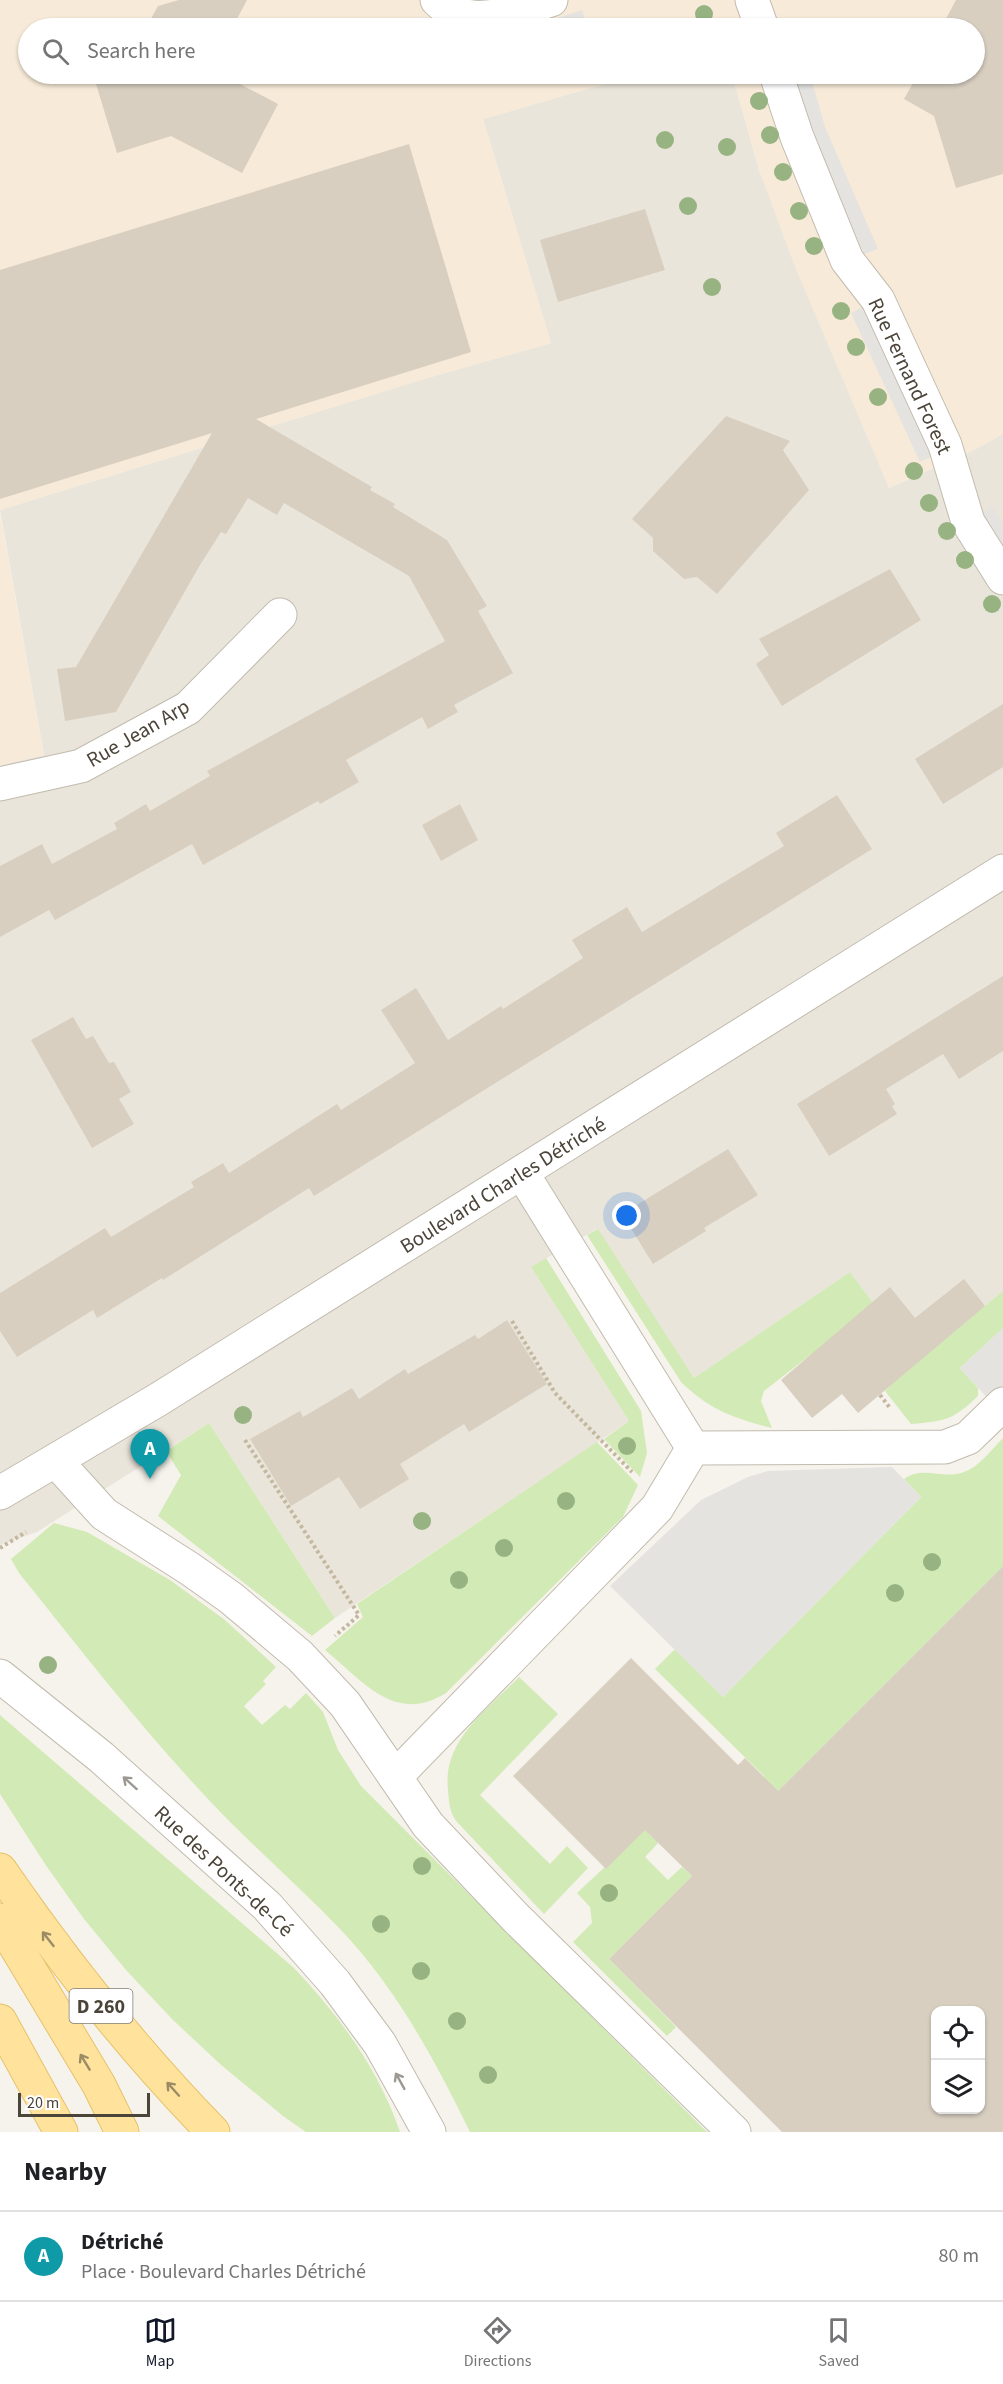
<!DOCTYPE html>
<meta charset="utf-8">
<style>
:root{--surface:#fff;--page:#f2f2f2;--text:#202124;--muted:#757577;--line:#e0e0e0;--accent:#111827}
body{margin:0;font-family:"Source Sans 3",sans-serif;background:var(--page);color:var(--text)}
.controls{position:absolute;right:18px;bottom:18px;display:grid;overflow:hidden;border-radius:12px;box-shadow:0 2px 4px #0004}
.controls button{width:54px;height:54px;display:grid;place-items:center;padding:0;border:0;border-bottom:2px solid var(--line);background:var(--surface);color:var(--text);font:30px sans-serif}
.scale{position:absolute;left:18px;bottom:15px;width:132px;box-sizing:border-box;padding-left:6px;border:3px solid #4b4439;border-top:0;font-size:16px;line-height:21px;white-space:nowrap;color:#4b4439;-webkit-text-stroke:4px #fff;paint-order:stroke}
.you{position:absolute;left:627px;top:1216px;width:21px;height:21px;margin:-15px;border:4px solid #fff;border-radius:50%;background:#1a73e8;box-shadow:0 0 0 9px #1a73e833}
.badge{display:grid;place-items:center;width:39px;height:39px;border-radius:50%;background:var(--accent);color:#fff;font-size:20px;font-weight:700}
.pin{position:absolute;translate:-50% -50px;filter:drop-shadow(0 2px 3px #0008)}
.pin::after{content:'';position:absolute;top:32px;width:21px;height:18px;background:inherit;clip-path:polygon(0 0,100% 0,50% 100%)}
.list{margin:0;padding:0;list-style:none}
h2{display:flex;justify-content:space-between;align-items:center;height:78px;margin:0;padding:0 24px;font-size:26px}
h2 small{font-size:20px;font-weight:400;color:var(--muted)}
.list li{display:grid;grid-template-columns:39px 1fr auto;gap:18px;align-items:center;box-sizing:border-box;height:90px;padding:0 24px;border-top:2px solid var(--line)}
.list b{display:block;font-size:22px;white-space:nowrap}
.list p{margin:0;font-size:20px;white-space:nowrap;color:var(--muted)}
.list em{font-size:20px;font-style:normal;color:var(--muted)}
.icon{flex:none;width:33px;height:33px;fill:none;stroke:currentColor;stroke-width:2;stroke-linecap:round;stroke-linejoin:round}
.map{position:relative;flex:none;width:1003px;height:2132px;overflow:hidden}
.search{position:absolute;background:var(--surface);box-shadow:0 2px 4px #0004;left:18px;right:18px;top:18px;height:66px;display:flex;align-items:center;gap:15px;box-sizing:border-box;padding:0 21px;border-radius:33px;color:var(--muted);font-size:22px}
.sheet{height:168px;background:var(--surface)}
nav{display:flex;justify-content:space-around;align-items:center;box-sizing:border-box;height:84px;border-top:2px solid var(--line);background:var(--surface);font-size:16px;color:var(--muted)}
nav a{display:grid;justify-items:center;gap:3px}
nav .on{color:var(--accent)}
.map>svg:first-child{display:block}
</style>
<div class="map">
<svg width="1003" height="2132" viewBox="0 0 1003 2132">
<rect width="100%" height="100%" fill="#f6f3ec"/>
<!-- residential -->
<polygon fill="#eae5da" points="639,74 732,74 759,170 889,488 972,451 1003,434 1003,1291 917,1362 850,1272 694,1378 597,1229 531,1267 629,1421 335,1618 209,1423 37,1532 0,1545 0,765 44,755 0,510 424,379 551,343 483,119"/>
<!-- commercial -->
<g fill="#f7ead8">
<polygon points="0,0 1003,0 1003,434 972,451 889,488 795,267 759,170 732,74 974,74 974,28 28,28 28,74 639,74 483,119 551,343 424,379 0,510"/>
<polygon points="0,514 44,755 0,765"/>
</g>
<!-- green -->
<g fill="#d2eab5">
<path d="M598,1229l96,149 156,-106 67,90 86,-71v37l-43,40 18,20v8c-25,24 -32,25 -67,28l-26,-33 5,-5 -81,-30 -45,35 -3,10 11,27c-39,-10 -62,-18 -91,-46l-94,-147z"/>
<polygon points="546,1258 641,1411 647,1453 640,1477 604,1439 629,1421 531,1267"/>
<polygon points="209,1423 335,1618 312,1636 158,1516 181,1475 166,1451"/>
<path d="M1003,1438v128l-241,241 2,-31 -109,-107 21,-21 47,49 198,-200 -17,-18c19,-14 39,1 60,-7 15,-5 28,-23 39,-34z"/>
<path d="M597,1442l41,43 -15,32 -177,176c-51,32 -83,-12 -121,-43l38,-33 -6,-13z"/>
<path d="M54,1523l33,9 83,48 55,40 51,47 -13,14 3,3 -22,22 18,19 23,-20 5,4 16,-16 17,19 15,38 23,36 346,346h-237c-35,-72 -74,-144 -129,-202 -43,-45 -90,-85 -133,-131 -67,-71 -127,-149 -189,-226l-8,-14z"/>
<path d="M519,1677l39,37 -78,81 70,69 17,-18 21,22 -44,46 -88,-93c-7,-10 -7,-20 -8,-31 -6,-50 40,-81 71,-113z"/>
<path d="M0,1715l294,253c46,49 84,100 106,164h-94l-23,-16 -63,-52 -48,-45 -46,-49 -42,-51 -39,-55 -45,-70z"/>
<polygon points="651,1824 658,1843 645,1857 668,1880 682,1867 692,1876 609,1959 676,2027 667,2036 573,1942 592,1923 590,1907 577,1893"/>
</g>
<!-- parking -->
<g fill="#e5e3e0">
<polygon points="582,10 588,28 523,28 567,15"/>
<polygon points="793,74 810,74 825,127 878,249 864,254 810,132"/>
<polygon points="864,306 933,456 920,462 851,313"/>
<polygon points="992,507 1003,524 1003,553 980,515"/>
<polygon points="1003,1328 1003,1415 960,1368"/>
<polygon points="892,1467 921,1497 723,1697 610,1586 701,1500 748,1477 768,1471"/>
</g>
<!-- building -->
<g fill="#d8cfc1" fill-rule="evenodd">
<polygon points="179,0 247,0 232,28 146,28 158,6"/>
<polygon points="956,0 1003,0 1003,174 956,188 934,116 904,99 918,74 975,74 975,28 941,28"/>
<polygon points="93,74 221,74 278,104 242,173 171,136 117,153"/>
<polygon points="409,144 471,352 256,419 372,487 370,490 395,504 393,507 447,540 487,606 478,611 513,673 454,705 458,712 428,729 422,717 346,760 359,782 320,804 318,801 203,865 192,844 55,920 49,910 0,937 0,866 42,844 52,864 117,829 114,823 146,804 150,811 210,776 207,771 445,641 409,576 284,503 277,515 248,498 226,534 221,532 200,565 116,712 65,721 57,669 76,667 212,433 0,499 0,270"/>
<polygon points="645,209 665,270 558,302 540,240"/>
<polygon points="726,416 790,441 783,450 809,490 717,594 697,577 684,579 653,551 653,538 632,519"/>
<polygon points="890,569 921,620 782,706 756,664 769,655 759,639"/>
<polygon points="1003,704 1003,767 943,804 915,759"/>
<polygon points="837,795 872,849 314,1196 309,1188 163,1280 162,1278 97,1318 93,1310 17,1357 0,1331 0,1293 105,1228 111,1237 194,1187 191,1182 223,1163 229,1173 337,1104 341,1110 415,1063 381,1010 416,988 448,1040 501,1006 503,1009 583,958 572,940 627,907 642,932 784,846 776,833"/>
<polygon points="460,804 478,840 441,861 422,825"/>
<polygon points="1003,976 1003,1051 959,1079 943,1054 886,1089 895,1104 892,1106 897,1114 829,1156 797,1104"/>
<polygon points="73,1017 86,1039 93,1036 109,1063 114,1062 131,1092 119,1099 134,1124 92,1148 31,1040"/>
<polygon points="728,1149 758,1195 704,1228 706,1231 653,1264 622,1214"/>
<polygon points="964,1279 985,1306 858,1413 842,1394 812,1418 781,1380 890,1287 915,1318"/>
<polygon points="507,1320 547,1384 469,1432 464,1424 400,1464 409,1479 360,1509 339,1477 291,1506 250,1439 300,1411 303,1417 352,1388 359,1399 405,1369 408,1374 475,1335 478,1339"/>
<path d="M1003,1566v566h-221l-173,-173 83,-83 -47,-46 -39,39 -93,-93 118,-118 107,107 7,-7 33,33zM936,2010h45v99h-45z"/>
</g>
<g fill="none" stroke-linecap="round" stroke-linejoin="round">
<!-- minor casing -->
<g stroke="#c2bbae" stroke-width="35">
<g id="minor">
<path d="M437,0c33,33 76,11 114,0"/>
<polyline points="752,0 762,28"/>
<polyline points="776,74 797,137 847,260 878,300 945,445 968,522 1003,578"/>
<polyline points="0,784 81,766 188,708 280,615"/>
<polyline points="522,1173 693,1448"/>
<polyline points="693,1448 945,1447 968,1438 1003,1404"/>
<polyline points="56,1461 104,1514 190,1569 231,1598 300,1656 345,1704 428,1825 515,1917 734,2132"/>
<polyline points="0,1493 159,1399 1003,871"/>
<polyline points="0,1676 101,1757 267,1906 335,1983 380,2044 429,2132"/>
<polyline points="395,1777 657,1508 693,1448"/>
</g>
</g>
<!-- major casing -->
<g stroke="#e6c16a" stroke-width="35">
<g id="major">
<path d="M0,1870c64,93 134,181 213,262"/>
<polyline points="0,1920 99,2085 122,2132"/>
<polyline points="0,2021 61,2132"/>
</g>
</g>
<!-- path -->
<g stroke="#c4b79f" stroke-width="4" stroke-dasharray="3 3" stroke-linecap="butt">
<polyline points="512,1321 555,1393 632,1472"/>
<polyline points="880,1395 890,1408"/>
<polyline points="245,1440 359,1615 335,1636"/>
<polyline points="0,1548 26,1532"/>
</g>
<!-- minor -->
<use href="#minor" stroke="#fff" stroke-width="33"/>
<!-- major -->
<use href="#major" stroke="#ffe39c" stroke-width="33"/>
</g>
<!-- trees -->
<g fill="#97b381">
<circle cx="704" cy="14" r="9"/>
<circle cx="759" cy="101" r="9"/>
<circle cx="770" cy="135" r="9"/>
<circle cx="665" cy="140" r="9"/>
<circle cx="727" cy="147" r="9"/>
<circle cx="783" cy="172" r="9"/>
<circle cx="688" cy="206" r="9"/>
<circle cx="799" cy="211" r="9"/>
<circle cx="814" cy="246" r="9"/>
<circle cx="712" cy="287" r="9"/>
<circle cx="841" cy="311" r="9"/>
<circle cx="856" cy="347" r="9"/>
<circle cx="878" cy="397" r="9"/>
<circle cx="914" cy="471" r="9"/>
<circle cx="929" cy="503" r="9"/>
<circle cx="947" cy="531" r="9"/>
<circle cx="965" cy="560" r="9"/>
<circle cx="992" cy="604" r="9"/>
<circle cx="243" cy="1415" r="9"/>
<circle cx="627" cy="1446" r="9"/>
<circle cx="566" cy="1501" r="9"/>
<circle cx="422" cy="1521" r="9"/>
<circle cx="504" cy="1548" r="9"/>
<circle cx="932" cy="1562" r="9"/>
<circle cx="459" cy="1580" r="9"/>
<circle cx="895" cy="1593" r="9"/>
<circle cx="48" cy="1665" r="9"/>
<circle cx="422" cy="1866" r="9"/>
<circle cx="609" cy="1893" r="9"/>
<circle cx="381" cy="1924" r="9"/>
<circle cx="421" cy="1971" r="9"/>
<circle cx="457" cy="2021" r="9"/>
<circle cx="488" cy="2075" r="9"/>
</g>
<!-- one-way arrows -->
<defs><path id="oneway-shaft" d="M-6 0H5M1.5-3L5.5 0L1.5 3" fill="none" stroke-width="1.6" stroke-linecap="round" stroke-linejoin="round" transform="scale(1.5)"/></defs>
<g stroke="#9c9892">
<use href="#oneway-shaft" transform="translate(130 1783) rotate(-138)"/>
<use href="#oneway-shaft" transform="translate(400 2081) rotate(-119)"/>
</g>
<g stroke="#9c8c66">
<use href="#oneway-shaft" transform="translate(48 1939) rotate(-128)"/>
<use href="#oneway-shaft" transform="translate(85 2062) rotate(-121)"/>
<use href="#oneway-shaft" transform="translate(173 2089) rotate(-132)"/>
</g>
<g text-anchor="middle" stroke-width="4.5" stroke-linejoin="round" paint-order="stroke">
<!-- shield labels -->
<rect fill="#fff" stroke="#817c74" stroke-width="1.5" x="69.5" y="1989" width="63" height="34" rx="4.5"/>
<g font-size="20" font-weight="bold" fill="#4b4439">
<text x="101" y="2013">D 260</text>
</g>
<!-- street labels -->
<g font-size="21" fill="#4b4439" stroke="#fff">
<text transform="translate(910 376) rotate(65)" y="7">Rue Fernand Forest</text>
<text transform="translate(138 733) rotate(-30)" y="7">Rue Jean Arp</text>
<text transform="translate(503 1185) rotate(-32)" y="7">Boulevard Charles Détriché</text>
<text transform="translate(224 1871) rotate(43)" y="7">Rue des Ponts-de-Cé</text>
</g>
</g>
</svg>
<div class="controls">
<button><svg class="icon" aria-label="locate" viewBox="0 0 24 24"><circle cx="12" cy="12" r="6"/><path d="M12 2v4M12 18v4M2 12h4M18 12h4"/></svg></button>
<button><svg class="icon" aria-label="layers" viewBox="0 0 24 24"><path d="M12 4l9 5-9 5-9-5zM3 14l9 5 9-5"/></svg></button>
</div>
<div class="scale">20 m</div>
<div class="you"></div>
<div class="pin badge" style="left:150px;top:1479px;background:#0f9aa8">A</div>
<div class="search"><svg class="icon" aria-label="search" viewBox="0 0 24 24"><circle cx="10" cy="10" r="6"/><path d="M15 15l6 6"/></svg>Search here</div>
</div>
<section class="sheet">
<h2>Nearby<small></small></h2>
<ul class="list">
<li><span class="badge" style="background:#0f9aa8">A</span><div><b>Détriché</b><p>Place · Boulevard Charles Détriché</p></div><em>80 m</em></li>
</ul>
</section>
<nav>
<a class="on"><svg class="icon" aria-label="map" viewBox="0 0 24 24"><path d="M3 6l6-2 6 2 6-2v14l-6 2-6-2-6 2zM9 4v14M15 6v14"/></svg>Map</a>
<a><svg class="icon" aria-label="directions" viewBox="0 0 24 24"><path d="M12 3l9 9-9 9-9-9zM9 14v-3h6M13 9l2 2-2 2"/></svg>Directions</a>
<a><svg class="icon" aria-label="saved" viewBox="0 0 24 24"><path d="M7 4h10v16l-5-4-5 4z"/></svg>Saved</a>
</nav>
